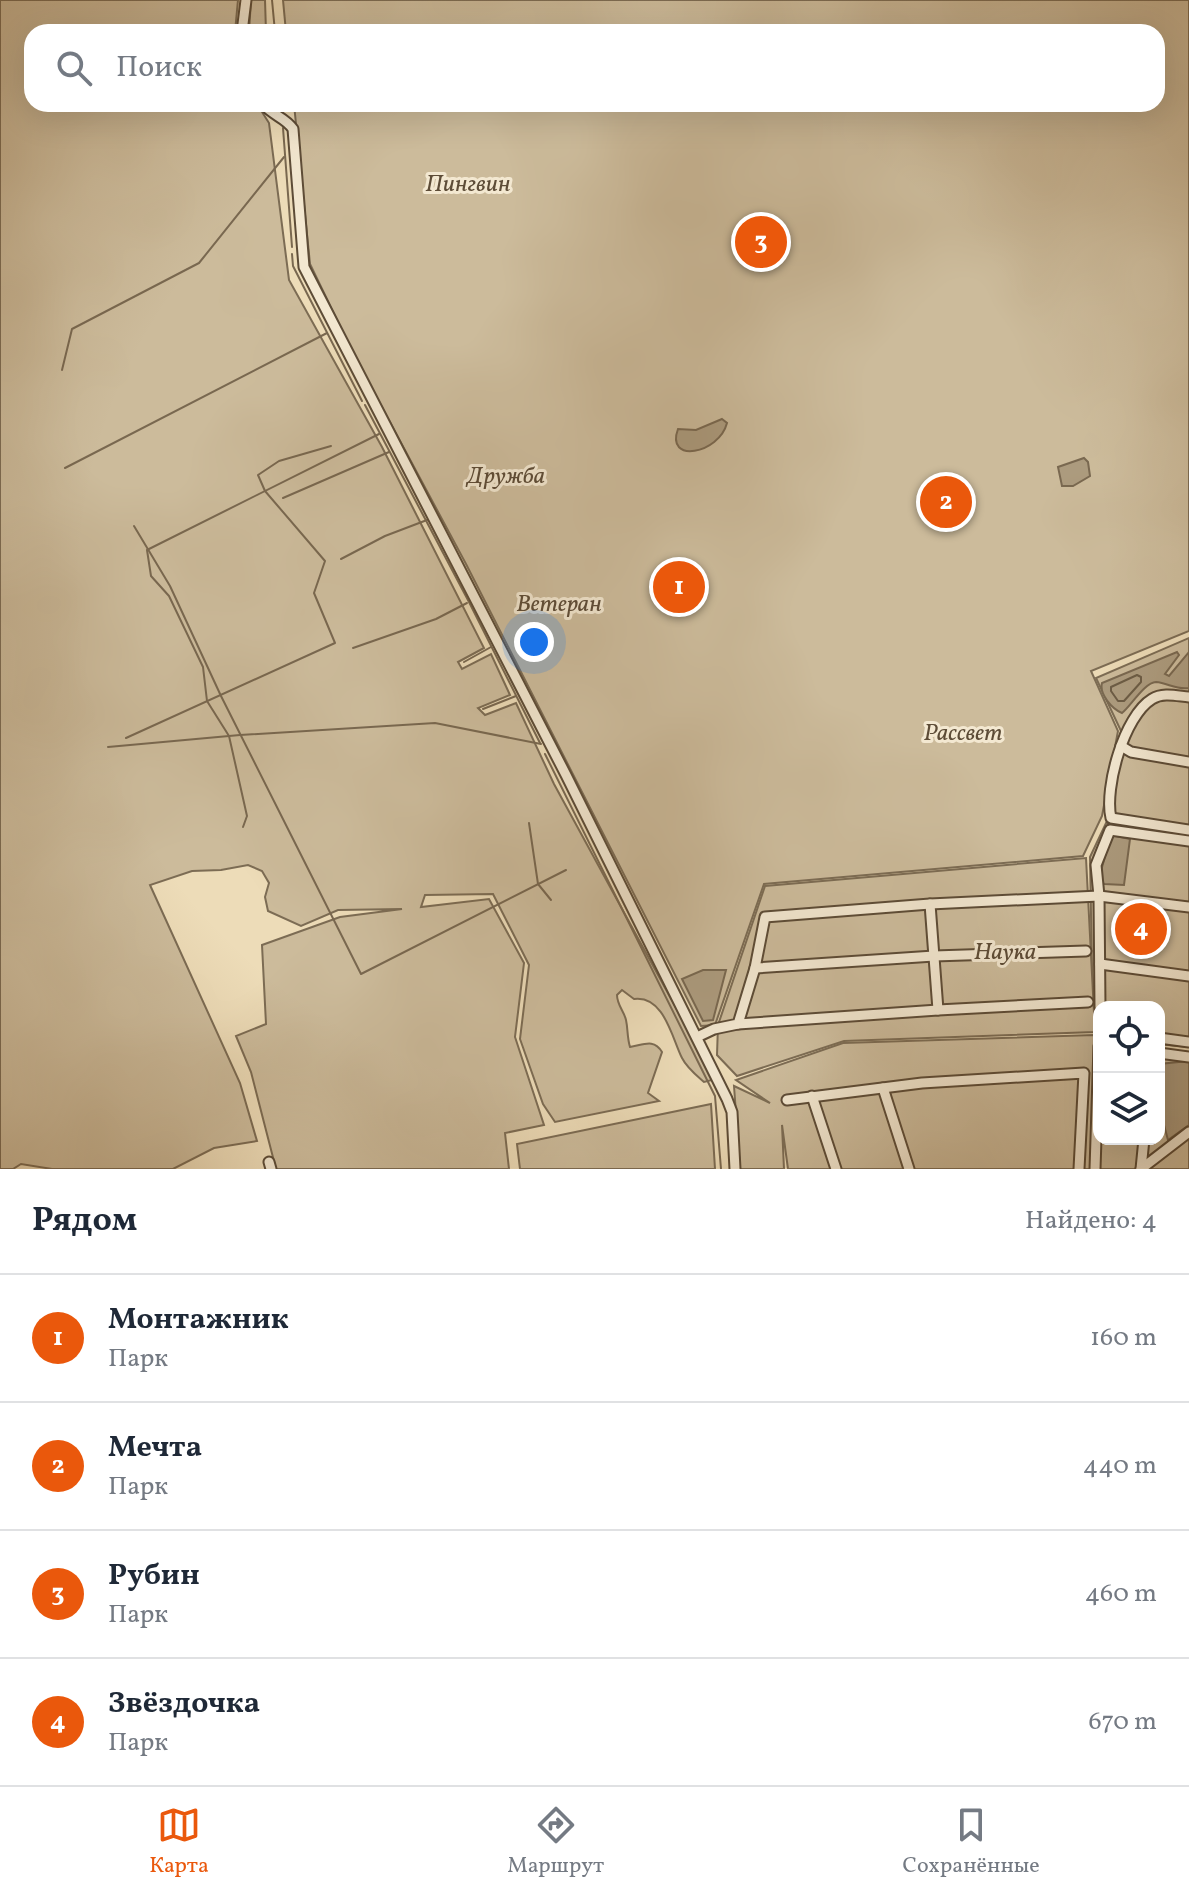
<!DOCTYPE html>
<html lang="ru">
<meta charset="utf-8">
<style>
:root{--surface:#fff;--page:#f2f2f3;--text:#1f2937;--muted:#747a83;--line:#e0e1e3;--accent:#ea580c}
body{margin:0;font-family:Vollkorn,serif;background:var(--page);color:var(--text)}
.controls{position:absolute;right:24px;bottom:24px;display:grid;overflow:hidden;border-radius:16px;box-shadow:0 8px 32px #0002}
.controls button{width:72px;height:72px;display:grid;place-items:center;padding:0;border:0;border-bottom:2px solid var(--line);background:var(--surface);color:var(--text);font:40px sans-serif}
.you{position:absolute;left:534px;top:642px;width:28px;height:28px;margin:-20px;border:6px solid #fff;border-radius:50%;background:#1a73e8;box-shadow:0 0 0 12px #1a73e833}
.badge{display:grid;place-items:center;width:52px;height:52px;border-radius:50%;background:var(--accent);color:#fff;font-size:26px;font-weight:700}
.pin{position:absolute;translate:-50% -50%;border:4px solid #fff;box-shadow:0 2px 8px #0006}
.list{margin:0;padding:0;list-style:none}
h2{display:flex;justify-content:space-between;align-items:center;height:104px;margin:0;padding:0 32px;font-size:34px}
h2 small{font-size:26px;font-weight:400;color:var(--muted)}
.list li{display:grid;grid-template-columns:52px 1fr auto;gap:24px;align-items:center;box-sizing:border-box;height:128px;padding:0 32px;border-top:2px solid var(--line)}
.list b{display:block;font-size:30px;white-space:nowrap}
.list p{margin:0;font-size:26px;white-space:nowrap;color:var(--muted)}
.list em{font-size:26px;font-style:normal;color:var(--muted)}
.icon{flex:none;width:44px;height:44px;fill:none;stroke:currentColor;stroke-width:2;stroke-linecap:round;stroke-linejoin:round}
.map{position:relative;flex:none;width:1189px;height:1169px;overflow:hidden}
.search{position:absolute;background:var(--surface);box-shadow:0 8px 32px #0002;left:24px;right:24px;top:24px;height:88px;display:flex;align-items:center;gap:20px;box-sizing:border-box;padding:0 28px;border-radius:24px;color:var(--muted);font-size:30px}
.sheet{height:616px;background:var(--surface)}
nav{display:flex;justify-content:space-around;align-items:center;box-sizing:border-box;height:112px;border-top:2px solid var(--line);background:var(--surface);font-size:22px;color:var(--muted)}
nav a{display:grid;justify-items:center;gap:4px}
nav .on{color:var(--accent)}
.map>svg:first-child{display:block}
</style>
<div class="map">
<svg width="1189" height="1169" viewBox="0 0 1189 1169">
<rect width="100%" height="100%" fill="#eddcb8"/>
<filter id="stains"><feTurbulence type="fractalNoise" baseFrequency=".0025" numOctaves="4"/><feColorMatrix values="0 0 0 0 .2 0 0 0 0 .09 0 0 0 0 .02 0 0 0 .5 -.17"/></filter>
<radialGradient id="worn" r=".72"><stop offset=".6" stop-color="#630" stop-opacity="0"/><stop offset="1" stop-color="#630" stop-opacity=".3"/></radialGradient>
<!-- green -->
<g fill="#ccbb9b" stroke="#7c6c54" stroke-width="2">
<path d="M0,0h238l-3,32h-203v72h225l12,19 20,157 93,167 102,201 -26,14 4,7 29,-15 19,41 -32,13 7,7 31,-12 38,81 158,290v6l-8,2c-8,-7 -17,-14 -22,-24 -10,-20 -18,-63 -48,-59l-12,-9 -5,5c0,10 7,16 9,25 2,9 1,17 4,27 13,-2 24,-9 32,5l-14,41 11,8 -104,21 -12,-18 -23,-65 9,-74 -36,-71 -68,1 -4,12 68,-8 35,64 -9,74 29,88 -39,8 4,36h-233l-25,-97 -15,-36 30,-12 -4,-79 78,-28 62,-8 -64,1 -37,16 -33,-15 -3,-14 4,-14 -7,-12 -14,-6 -27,5 -29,1 -42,14 90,198 17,58 -43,7 -41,21h-121l-31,-5 -8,5h-13z"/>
<polygon points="251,0 265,0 266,32 249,32"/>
<polygon points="283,0 1189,0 1189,631 1091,671 1118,731 1102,816 1083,856 764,884 715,1025 701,1026 466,564 354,355 310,264 294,104 1157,104 1157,32 286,32"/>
<polygon points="1189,638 1189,830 1108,818 1106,807 1121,731 1096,678"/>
<polygon points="1106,823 1189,835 1189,1047 1159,1044 1159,1007 1099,1007 1098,1037 1092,972 1090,857"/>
<polygon points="1086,858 1095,1032 844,1041 737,1076 717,1055 718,1025 765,886"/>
<polygon points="1094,1035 1092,1169 788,1169 782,1125 784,1169 740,1169 734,1086 770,1103 736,1080 843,1043"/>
<polygon points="1096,1041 1099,1041 1099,1139 1159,1139 1159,1049 1189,1052 1189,1169 1096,1169"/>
<polygon points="711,1104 715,1169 520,1169 517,1144"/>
</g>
<!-- water -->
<g fill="#ac9b7e" stroke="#796850" stroke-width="2">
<path d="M722,419l5,4c-8,31 -62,41 -49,6l18,1z"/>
<polygon points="1084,458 1088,462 1090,476 1073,486 1062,486 1058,467"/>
<path d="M1177,652l2,3 -14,19 4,2 20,-24v36c-13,2 -21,-5 -33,-6 -11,0 -26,25 -34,31 -10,-4 -23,-19 -20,-30z"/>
<polygon points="1111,835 1130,839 1124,885 1104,884 1099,878"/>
<polygon points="703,970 726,970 713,1020 703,1021 682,979"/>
<polygon points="1189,1061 1189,1125 1168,1140 1160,1110 1159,1064"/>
</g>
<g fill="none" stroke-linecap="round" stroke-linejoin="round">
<!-- shore -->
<polygon stroke="#6c5c45" stroke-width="2" points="1137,675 1141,677 1141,682 1124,701 1118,701 1111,691 1111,687"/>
<!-- stream -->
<g stroke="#796850" stroke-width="2">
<polyline points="272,0 275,32"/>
<polyline points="281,104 282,112"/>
<polyline points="283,128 292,247"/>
<polyline points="292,254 293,266 362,401"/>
<polyline points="62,370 72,329 199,263 284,157"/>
<polyline points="365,405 469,602 540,743"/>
<polyline points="65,468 327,333"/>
<polyline points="283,498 389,452"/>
<polyline points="134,526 170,586 221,696 361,974 566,870"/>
<polyline points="341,559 385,536 427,520"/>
<polyline points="353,648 436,619 467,603"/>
<polyline points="464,662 491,647"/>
<polyline points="483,709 516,696"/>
<polyline points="126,738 335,643 314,593 325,561 265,491 258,475 279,461 331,446"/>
<polyline points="108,747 240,735 435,723 541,744"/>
<polyline points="545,754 715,1096 721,1169"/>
<polyline points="529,823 538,884 551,900"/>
<polyline points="243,827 247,816 229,736 207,701 203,667 169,596 151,576 147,550 379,434"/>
</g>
<!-- minor casing -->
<g stroke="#5d4c37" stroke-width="13">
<g id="minor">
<polyline points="242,32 246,0"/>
<path d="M263,104c9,11 23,14 30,25l11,138 262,508 161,324 5,13 3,57"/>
<path d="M1189,697c-12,-1 -26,-5 -37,2 -28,17 -48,89 -41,119l78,12"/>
<polyline points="1121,746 1131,752 1189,762"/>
<polyline points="930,904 938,1010"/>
<polyline points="1100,964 1189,976"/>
<polyline points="755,968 934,956 1086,951"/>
<polyline points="1100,1007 1099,896 1096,865 1110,830 1189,841"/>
<polyline points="738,1024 938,1010 1088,1002"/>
<polyline points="697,1037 714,1029 738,1024 755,968 765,917 930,904 1099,896 1189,907"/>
<polyline points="1159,1038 1189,1042"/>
<polyline points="1159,1053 1189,1057"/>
<polyline points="883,1088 909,1169"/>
<polyline points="812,1096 836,1169"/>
<polyline points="787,1100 922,1083 1084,1073 1079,1169"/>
<polyline points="269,1162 271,1169"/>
<polyline points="1095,1169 1099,1046"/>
<polyline points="1141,1169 1189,1132"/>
<polyline points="1141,1169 1144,1139"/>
</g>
</g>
<!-- minor -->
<use href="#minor" stroke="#f3e8d1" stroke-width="9"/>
</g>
<g text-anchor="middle" stroke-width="6" stroke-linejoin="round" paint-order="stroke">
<!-- park labels -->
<g font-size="24" font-style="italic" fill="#5d4c37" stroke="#f3e8d1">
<text x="468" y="191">Пингвин</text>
<text x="506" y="483">Дружба</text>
<text x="559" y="611">Ветеран</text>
<text x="963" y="740">Рассвет</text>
<text x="1005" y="959">Наука</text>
</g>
</g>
<rect width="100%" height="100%" filter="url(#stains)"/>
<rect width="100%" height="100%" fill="url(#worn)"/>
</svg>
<div class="controls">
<button><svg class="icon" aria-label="locate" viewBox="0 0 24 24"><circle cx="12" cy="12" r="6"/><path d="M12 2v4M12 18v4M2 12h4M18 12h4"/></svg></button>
<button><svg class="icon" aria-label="layers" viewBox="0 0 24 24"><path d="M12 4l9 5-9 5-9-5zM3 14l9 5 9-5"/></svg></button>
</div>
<div class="you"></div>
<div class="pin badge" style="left:679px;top:587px">1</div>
<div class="pin badge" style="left:946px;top:502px">2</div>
<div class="pin badge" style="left:761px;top:242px">3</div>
<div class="pin badge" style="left:1141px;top:929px">4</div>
<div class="search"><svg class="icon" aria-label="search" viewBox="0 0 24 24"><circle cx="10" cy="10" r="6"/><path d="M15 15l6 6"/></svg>Поиск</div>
</div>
<section class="sheet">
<h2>Рядом<small>Найдено: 4</small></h2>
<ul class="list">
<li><span class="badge">1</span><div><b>Монтажник</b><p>Парк</p></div><em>160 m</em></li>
<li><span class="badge">2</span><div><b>Мечта</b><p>Парк</p></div><em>440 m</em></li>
<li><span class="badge">3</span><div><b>Рубин</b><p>Парк</p></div><em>460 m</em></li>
<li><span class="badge">4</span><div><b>Звёздочка</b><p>Парк</p></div><em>670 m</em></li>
</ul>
</section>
<nav>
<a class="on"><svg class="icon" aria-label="map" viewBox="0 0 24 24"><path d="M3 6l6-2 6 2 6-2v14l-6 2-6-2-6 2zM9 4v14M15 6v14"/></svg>Карта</a>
<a><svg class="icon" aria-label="directions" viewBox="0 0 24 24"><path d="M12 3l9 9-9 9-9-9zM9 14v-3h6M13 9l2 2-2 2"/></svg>Маршрут</a>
<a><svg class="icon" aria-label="saved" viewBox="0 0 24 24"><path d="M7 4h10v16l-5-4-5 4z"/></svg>Сохранённые</a>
</nav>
